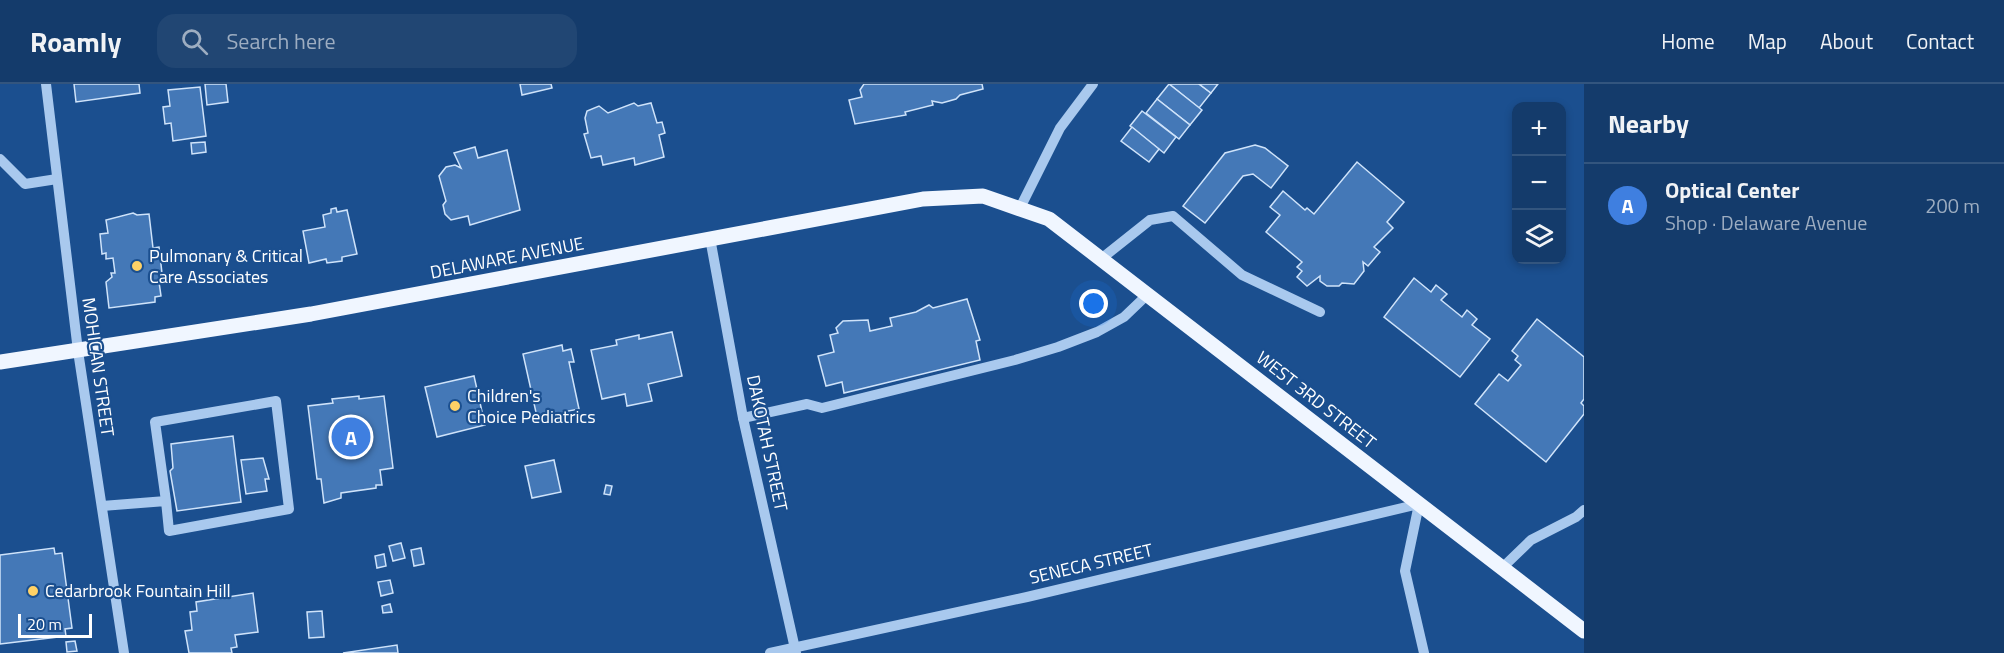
<!DOCTYPE html>
<meta charset="utf-8">
<style>
:root{--surface:#143b6b;--page:#214673;--text:#f1f3f6;--muted:#9dadc1;--line:#33557e;--accent:#8abfa5}
body{margin:0;font-family:"Titillium Web",sans-serif;background:var(--page);color:var(--text)}
.controls{position:absolute;right:18px;top:18px;display:grid;overflow:hidden;border-radius:12px;box-shadow:0 3px 9px #0003}
.controls button{width:54px;height:54px;display:grid;place-items:center;padding:0;border:0;border-bottom:2px solid var(--line);background:var(--surface);color:var(--text);font:30px sans-serif}
.scale{position:absolute;left:18px;bottom:15px;width:74px;box-sizing:border-box;padding-left:6px;border:3px solid #fff;border-top:0;font-size:16px;line-height:21px;white-space:nowrap;color:#fff;-webkit-text-stroke:4px #1b4f8f;paint-order:stroke}
.you{position:absolute;left:1094px;top:220px;width:21px;height:21px;margin:-15px;border:4px solid #fff;border-radius:50%;background:#1a73e8;box-shadow:0 0 0 9px #1a73e833}
.badge{display:grid;place-items:center;width:39px;height:39px;border-radius:50%;background:var(--accent);color:#fff;font-size:20px;font-weight:700}
.pin{position:absolute;translate:-50% -50%;border:3px solid #fff;box-shadow:0 2px 6px #0006}
.list{margin:0;padding:0;list-style:none}
h2{display:flex;justify-content:space-between;align-items:center;height:78px;margin:0;padding:0 24px;font-size:26px}
h2 small{font-size:20px;font-weight:400;color:var(--muted)}
.list li{display:grid;grid-template-columns:39px 1fr auto;gap:18px;align-items:center;box-sizing:border-box;height:84px;padding:0 24px;border-top:2px solid var(--line)}
.list b{display:block;font-size:22px;white-space:nowrap}
.list p{margin:0;font-size:20px;white-space:nowrap;color:var(--muted)}
.list em{font-size:20px;font-style:normal;color:var(--muted)}
.icon{flex:none;width:33px;height:33px;fill:none;stroke:currentColor;stroke-width:2;stroke-linecap:round;stroke-linejoin:round}
.map{position:relative;flex:none;width:1584px;height:569px;overflow:hidden}
header{display:flex;align-items:center;gap:36px;box-sizing:border-box;height:84px;padding:0 30px;background:var(--surface);border-bottom:2px solid var(--line)}
header strong{font-size:28px}
nav{display:flex;gap:33px;margin-inline-start:auto;font-size:21px}
.search{width:420px;height:54px;background:var(--page);display:flex;align-items:center;gap:15px;box-sizing:border-box;padding:0 21px;border-radius:18px;color:var(--muted);font-size:22px}
main{display:flex}
aside{flex:1;background:var(--surface)}
.map>svg:first-child{display:block}
</style>
<header>
<strong>Roamly</strong>
<div class="search"><svg class="icon" aria-label="search" viewBox="0 0 24 24"><circle cx="10" cy="10" r="6"/><path d="M15 15l6 6"/></svg>Search here</div>
<nav><a>Home</a><a>Map</a><a>About</a><a>Contact</a></nav>
</header>
<main>
<div class="map">
<svg width="1584" height="569" viewBox="0 0 1584 569">
<rect width="100%" height="100%" fill="#1b4f8f"/>
<!-- building -->
<g fill="#4478b7" stroke="#cfe3fa" stroke-width="1.5">
<polygon points="74,0 139,0 140,9 76,18"/>
<polygon points="205,0 226,0 228,18 207,21"/>
<polygon points="520,0 551,0 552,4 522,11"/>
<polygon points="864,0 982,0 983,5 960,11 956,15 942,19 932,17 933,21 905,28 906,31 855,40 849,16 862,13 860,6"/>
<polygon points="1169,0 1199,0 1211,9 1199,24"/>
<polygon points="1169,0 1202,26 1190,41 1157,15"/>
<polygon points="1199,0 1218,0 1211,9"/>
<polygon points="200,3 206,52 173,57 171,39 165,40 163,23 170,22 168,6"/>
<polygon points="1157,15 1190,41 1179,55 1146,29"/>
<polygon points="634,19 638,22 651,19 657,39 662,38 665,49 659,51 664,73 635,81 634,74 603,81 601,72 591,74 584,50 588,49 585,34 587,27 599,22 608,29"/>
<polygon points="1142,27 1176,53 1164,69 1130,42"/>
<polygon points="1132,43 1159,65 1149,78 1121,57"/>
<polygon points="205,58 206,68 192,70 191,59"/>
<polygon points="1255,61 1265,64 1288,82 1271,104 1253,90 1243,92 1205,139 1183,122 1225,69"/>
<polygon points="475,63 478,74 507,66 520,126 470,141 468,132 451,136 445,130 443,121 446,117 439,92 446,83 455,81 461,84 454,69"/>
<polygon points="1357,78 1404,118 1387,138 1393,144 1374,163 1380,168 1368,182 1363,178 1364,187 1354,200 1342,199 1339,202 1327,202 1320,197 1320,192 1307,202 1297,193 1302,187 1297,183 1302,178 1266,148 1280,131 1270,123 1283,107 1305,126 1307,124 1314,130"/>
<polygon points="336,124 337,128 347,126 357,170 342,173 342,177 327,179 326,175 309,179 303,147 325,143 323,131 331,129 331,125"/>
<polygon points="133,129 137,131 149,130 153,164 159,163 163,198 159,198 161,212 155,213 155,218 109,224 106,198 112,193 111,189 115,189 113,174 106,175 106,169 102,170 100,150 108,149 106,136"/>
<polygon points="1414,194 1431,208 1436,201 1447,210 1441,216 1462,233 1467,226 1477,235 1472,241 1490,255 1460,293 1384,233"/>
<polygon points="967,215 980,256 976,257 980,276 844,309 842,298 826,302 818,272 834,268 830,251 838,249 836,244 843,237 868,236 870,247 892,242 890,234 916,228 929,221 933,224"/>
<polygon points="1537,235 1584,273 1584,315 1581,319 1584,322 1584,330 1546,378 1475,320 1499,290 1508,297 1521,281 1515,276 1518,272 1512,267"/>
<polygon points="672,248 682,292 648,300 652,317 627,322 625,310 602,315 591,266 617,261 616,256 639,251 639,255"/>
<polygon points="562,261 563,267 571,265 574,278 569,278 579,325 563,328 564,334 554,336 553,330 537,333 523,270"/>
<polygon points="474,292 485,341 437,353 425,303"/>
<polygon points="359,312 359,315 384,312 393,384 380,386 382,401 376,401 376,404 341,409 341,414 324,419 321,395 317,395 308,322 333,319 332,315"/>
<polygon points="233,352 241,418 177,427 170,387 173,384 171,360"/>
<polygon points="263,374 269,395 265,395 267,407 246,410 241,376"/>
<polygon points="554,376 561,408 532,414 525,382"/>
<polygon points="606,401 612,402 610,411 604,410"/>
<polygon points="401,459 405,474 393,477 389,462"/>
<polygon points="54,464 55,470 62,469 72,544 65,545 66,552 0,560 0,471"/>
<polygon points="421,464 424,480 414,482 411,466"/>
<polygon points="384,470 386,482 377,484 375,472"/>
<polygon points="390,496 393,509 381,512 378,498"/>
<polygon points="253,509 258,548 235,551 237,563 231,564 232,569 189,569 185,547 192,546 190,528 197,527 196,518"/>
<polygon points="390,520 392,528 383,529 382,522"/>
<polygon points="322,527 324,553 309,554 307,528"/>
<polygon points="75,557 77,567 67,568 66,558"/>
<polygon points="397,561 398,569 343,569"/>
</g>
<g fill="none" stroke-linecap="round" stroke-linejoin="round">
<!-- minor -->
<g stroke="#a9c9ee" stroke-width="10">
<polyline points="46,0 78,267 124,569"/>
<polyline points="0,75 25,100 57,95"/>
<polyline points="1019,126 1060,44 1093,0"/>
<polyline points="710,154 743,334 796,569"/>
<polyline points="1101,175 1150,136 1173,132 1242,191 1320,228"/>
<polyline points="743,334 807,320 822,324 1015,276 1058,263 1097,248 1124,233 1147,211"/>
<polyline points="102,422 166,417 169,447 289,425 276,317 155,338 166,417"/>
<polyline points="1502,484 1531,456 1576,433 1584,426"/>
<polyline points="770,569 1027,513 1419,420 1405,487 1424,569"/>
</g>
<!-- major -->
<polyline stroke="#f0f6ff" stroke-width="15" points="0,278 311,230 923,115 983,112 1049,135 1584,547"/>
</g>
<!-- markers -->
<g fill="#ffd166" stroke="#1b4f8f" stroke-width="2">
<circle cx="137" cy="182" r="6"/>
<circle cx="455" cy="322" r="6"/>
<circle cx="33" cy="507" r="6"/>
</g>
<g text-anchor="middle" stroke-width="4.5" stroke-linejoin="round" paint-order="stroke">
<!-- poi labels -->
<g font-size="18" fill="#fff" stroke="#1b4f8f" text-anchor="start">
<text x="149" y="178">Pulmonary &amp; Critical<tspan x="149" dy="21">Care Associates</tspan></text>
<text x="467" y="318">Children's<tspan x="467" dy="21">Choice Pediatrics</tspan></text>
<text x="45" y="513">Cedarbrook Fountain Hill</text>
</g>
<!-- street labels -->
<g font-size="18" fill="#fff" stroke="#1b4f8f">
<text transform="translate(507 174) rotate(-11)" y="6">DELAWARE AVENUE</text>
<text transform="translate(98 283) rotate(82)" y="6">MOHICAN STREET</text>
<text transform="translate(1316 316) rotate(38)" y="6">WEST 3RD STREET</text>
<text transform="translate(767 359) rotate(78)" y="6">DAKOTAH STREET</text>
<text transform="translate(1091 480) rotate(-13)" y="6">SENECA STREET</text>
</g>
</g>
</svg>
<div class="controls">
<button>+</button>
<button>−</button>
<button><svg class="icon" aria-label="layers" viewBox="0 0 24 24"><path d="M12 4l9 5-9 5-9-5zM3 14l9 5 9-5"/></svg></button>
</div>
<div class="scale">20 m</div>
<div class="you"></div>
<div class="pin badge" style="left:351px;top:353px;background:#3f7fe0">A</div>
</div>
<aside>
<h2>Nearby<small></small></h2>
<ul class="list">
<li><span class="badge" style="background:#3f7fe0">A</span><div><b>Optical Center</b><p>Shop · Delaware Avenue</p></div><em>200 m</em></li>
</ul>
</aside>
</main>
